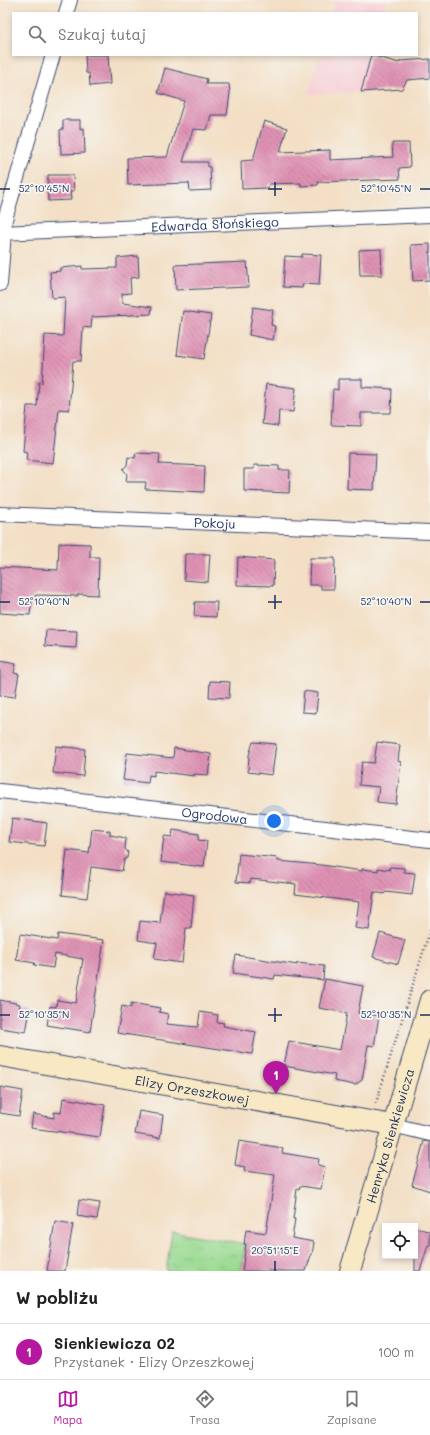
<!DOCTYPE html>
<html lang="pl">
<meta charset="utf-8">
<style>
:root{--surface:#fff;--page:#f2f2f2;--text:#222;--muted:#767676;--line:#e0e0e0;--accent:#b5179e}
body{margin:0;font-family:Mali,sans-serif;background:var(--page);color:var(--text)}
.controls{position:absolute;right:12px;bottom:12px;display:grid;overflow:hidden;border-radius:0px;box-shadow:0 2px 6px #0003}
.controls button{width:36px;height:36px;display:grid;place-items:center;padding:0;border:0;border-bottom:1px solid var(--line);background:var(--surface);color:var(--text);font:20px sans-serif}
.you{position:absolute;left:274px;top:821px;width:14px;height:14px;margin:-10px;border:3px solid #fff;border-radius:50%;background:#1a73e8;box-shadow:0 0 0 6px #1a73e833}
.badge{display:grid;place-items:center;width:26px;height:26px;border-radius:50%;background:var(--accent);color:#fff;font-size:13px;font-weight:700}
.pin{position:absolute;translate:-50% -33px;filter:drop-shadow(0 1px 2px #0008)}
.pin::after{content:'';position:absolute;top:21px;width:14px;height:12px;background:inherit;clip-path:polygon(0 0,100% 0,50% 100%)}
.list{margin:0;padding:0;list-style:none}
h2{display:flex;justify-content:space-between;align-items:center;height:52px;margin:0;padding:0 16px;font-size:17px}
h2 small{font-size:13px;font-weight:400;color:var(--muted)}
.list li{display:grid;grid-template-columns:26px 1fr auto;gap:12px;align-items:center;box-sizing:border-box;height:56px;padding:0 16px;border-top:1px solid var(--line)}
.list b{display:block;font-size:15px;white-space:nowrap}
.list p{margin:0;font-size:13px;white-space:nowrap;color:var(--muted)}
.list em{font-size:13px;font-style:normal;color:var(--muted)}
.icon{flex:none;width:22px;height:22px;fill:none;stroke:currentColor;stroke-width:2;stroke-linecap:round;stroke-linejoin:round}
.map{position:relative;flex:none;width:430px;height:1271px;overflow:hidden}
.search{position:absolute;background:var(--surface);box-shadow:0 2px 6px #0003;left:12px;right:12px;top:12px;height:44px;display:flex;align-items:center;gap:10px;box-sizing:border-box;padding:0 14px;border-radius:0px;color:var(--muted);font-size:15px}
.sheet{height:108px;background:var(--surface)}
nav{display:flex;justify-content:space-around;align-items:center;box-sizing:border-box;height:56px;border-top:1px solid var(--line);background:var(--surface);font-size:11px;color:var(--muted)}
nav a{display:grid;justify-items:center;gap:2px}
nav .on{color:var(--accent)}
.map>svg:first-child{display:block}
</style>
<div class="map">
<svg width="430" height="1271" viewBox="0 0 430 1271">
<defs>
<pattern id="grass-tufts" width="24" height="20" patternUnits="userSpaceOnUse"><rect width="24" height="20" fill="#9ada90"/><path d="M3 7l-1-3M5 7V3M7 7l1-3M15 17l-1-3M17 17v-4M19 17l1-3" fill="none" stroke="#84bb7f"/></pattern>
<pattern id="building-back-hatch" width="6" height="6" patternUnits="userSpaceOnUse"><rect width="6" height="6" fill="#e092b4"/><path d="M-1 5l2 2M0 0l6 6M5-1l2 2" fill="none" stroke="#b57896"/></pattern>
</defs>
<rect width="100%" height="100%" fill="#f6f6f2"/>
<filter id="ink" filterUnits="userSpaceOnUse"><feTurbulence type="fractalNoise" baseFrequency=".025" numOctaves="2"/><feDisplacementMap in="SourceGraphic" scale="8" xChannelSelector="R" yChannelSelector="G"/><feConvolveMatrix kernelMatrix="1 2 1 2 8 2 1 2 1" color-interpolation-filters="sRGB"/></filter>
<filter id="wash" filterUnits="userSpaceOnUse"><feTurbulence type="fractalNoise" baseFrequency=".012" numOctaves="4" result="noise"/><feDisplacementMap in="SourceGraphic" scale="16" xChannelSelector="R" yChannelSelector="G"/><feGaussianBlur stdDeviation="0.9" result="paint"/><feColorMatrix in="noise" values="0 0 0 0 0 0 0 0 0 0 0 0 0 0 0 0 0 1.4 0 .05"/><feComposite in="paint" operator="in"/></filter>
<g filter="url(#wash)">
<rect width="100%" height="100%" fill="#f3dfc5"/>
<!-- built -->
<g fill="#f7cfd5">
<polygon points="335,0 387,0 383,13 331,13"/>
<polygon points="319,55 371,55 361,92 308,94"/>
</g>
<!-- grass -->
<polygon fill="url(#grass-tufts)" stroke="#5a8477" points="172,1231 245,1244 241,1271 166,1271"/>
<g id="blocks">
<!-- building -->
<g fill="url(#building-back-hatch)">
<polygon points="85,55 108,55 110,84 90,86 89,73 86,73"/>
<polygon points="371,55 399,63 400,61 430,59 430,78 407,80 402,89 361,92"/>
<polygon points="165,68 207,79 206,84 229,84 230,93 227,115 211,115 207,130 193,129 183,162 208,162 208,167 210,167 211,190 190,191 189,183 128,185 127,158 167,157 184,101 158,93"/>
<polygon points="63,120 80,120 80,129 84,128 85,153 61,154 60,130 63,129"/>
<polygon points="264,121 287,128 280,152 330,150 330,160 393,157 392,143 409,143 410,167 399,168 400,179 318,182 318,185 301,186 301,183 269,184 268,188 242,189 241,161 253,160"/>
<polygon points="48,175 73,175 74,191 70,191 71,200 48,201"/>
<polygon points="430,244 430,280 413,281 411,245"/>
<polygon points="381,249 382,275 360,275 359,250"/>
<polygon points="302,254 321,255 319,285 303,284 302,288 283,287 285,256 302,257"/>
<polygon points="138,256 139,277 130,278 131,293 122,294 122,303 152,307 151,314 92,317 91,328 83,327 81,361 73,361 69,410 59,409 53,463 26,460 27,452 23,451 27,406 37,406 39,382 42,383 45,335 63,336 65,297 52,298 50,272 60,271 60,268 82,266 82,269 117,268 117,258"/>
<polygon points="247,262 249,287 176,290 175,265"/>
<polygon points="253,307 273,310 271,325 275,326 273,340 249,335"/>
<polygon points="183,311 211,315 204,359 177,355"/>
<polygon points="338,379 362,379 362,387 392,389 391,413 361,413 361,426 331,425 333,389 338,390"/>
<polygon points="266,384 296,388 293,412 279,410 278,426 262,424"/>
<polygon points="136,453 160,454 159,464 205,466 204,492 145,489 146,482 126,482 127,474 123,469 127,465 128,457 135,458"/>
<polygon points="348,453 376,454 374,490 347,489"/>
<polygon points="254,465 279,466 279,470 290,470 289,493 244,491 244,469 254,469"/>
<polygon points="59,543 90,544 90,557 99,557 98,595 78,594 78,596 36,595 35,597 32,597 30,615 0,613 0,567 58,570"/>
<polygon points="185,554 210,554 208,582 184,580"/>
<polygon points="238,557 274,560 273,586 237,585"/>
<polygon points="310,558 335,558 334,589 321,589 321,585 309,585"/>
<polygon points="195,602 217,602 216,617 194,616"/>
<polygon points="46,630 77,631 76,648 45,646"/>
<polygon points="0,661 16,664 14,673 19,674 15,697 0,695"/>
<polygon points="210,681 230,682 229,698 209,697"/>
<polygon points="304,691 318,693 316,713 302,712"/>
<polygon points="253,742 276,744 272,775 248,772 249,755"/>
<polygon points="377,742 400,745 398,761 401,762 396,804 377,802 379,787 359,785 362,762 374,763"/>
<polygon points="56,746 85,749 83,776 53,773"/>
<polygon points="174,748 211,754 208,775 194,774 194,776 154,771 154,776 149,775 148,783 123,780 127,753 173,758"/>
<polygon points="12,818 47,823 44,846 9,842"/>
<polygon points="92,829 110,831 110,835 126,838 125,849 128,852 127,858 124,860 122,871 91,867 87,898 62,895 67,850 89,853"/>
<polygon points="173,830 199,834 198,840 207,841 204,867 161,862 164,836 172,837"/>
<polygon points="239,854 278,858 278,861 321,865 362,871 362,869 378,871 378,868 389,870 390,867 404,868 404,872 415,873 412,895 386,892 384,894 374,892 369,930 355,928 359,902 295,894 296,884 251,879 250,883 236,882"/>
<polygon points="164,891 194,895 191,928 186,928 182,963 154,959 157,943 138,940 140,921 160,923"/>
<polygon points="380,933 405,940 398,964 373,957"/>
<polygon points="20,934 57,940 58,934 104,940 90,1032 47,1025 50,1006 56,1007 57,1000 76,1003 83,959 55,954 53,968 34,965 35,963 16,960"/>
<polygon points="236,955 297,965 297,963 324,966 323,980 275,975 274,979 233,973"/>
<polygon points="325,979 363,986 358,1013 379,1016 374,1046 368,1045 362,1080 355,1085 334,1081 335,1075 284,1066 289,1041 340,1050 347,1013 319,1008"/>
<polygon points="0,1000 20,1004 19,1009 30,1011 26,1032 0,1028"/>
<polygon points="131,1003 160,1008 159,1012 168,1014 166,1024 198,1027 200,1012 218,1015 217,1022 224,1023 223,1026 256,1032 252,1054 117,1033 122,1006 131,1008"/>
<polygon points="0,1087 23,1091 19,1116 0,1113"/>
<polygon points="63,1098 105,1105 100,1137 31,1128 33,1114 54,1118 54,1112 61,1113"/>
<polygon points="139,1111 163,1115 160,1138 135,1134"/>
<polygon points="239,1141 283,1148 282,1153 319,1159 318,1165 325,1167 321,1189 300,1186 299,1189 297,1189 293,1219 295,1219 292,1238 314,1242 312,1255 311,1255 306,1271 242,1271 246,1244 244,1244 246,1230 266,1233 275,1175 244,1171 245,1167 235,1165"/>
<polygon points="424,1141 430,1142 430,1191 412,1185"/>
<polygon points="79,1200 100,1203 97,1219 77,1216"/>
<polygon points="55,1221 73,1224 65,1271 47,1271"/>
<polygon points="415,1227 430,1232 430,1246 428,1245 420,1271 415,1271"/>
</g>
</g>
</g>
<g filter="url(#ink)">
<use href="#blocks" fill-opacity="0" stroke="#3b496d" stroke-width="1"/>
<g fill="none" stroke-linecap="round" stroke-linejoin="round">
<!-- street casing -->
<g stroke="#3b496d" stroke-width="16">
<g id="street">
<polyline points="66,13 70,0"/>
<path id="s1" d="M0,233l430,-18"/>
<polyline points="0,284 5,219 53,55"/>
<path id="s2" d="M0,514l430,18"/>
<path id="s3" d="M0,791l430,49"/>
<polyline points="393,1125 430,1134"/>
</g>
</g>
<!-- secondary casing -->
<g stroke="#3b496d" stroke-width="22">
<g id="secondary">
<path id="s4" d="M0,1056l393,69"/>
<path id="s5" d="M350,1271l80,-271"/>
</g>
</g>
<!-- path -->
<polyline stroke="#3b496d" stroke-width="2.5" stroke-dasharray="1 3" stroke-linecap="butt" points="376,1103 430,930"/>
<!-- street -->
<use href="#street" stroke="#fff" stroke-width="14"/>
<!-- secondary -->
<use href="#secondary" stroke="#f8e8c3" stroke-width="20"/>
</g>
</g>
<!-- ticks -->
<path fill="none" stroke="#1b2f5e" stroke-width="1.5" d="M275,182v14M0,189h10M268,189h14M420,189h10M275,595v14M0,602h10M268,602h14M420,602h10M275,1008v14M0,1015h10M268,1015h14M420,1015h10M275,1261v10"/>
<g text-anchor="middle" stroke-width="3.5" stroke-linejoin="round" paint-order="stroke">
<!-- street labels -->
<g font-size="13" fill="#1b2f5e" stroke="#f6f6f2">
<text dy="5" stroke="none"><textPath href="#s1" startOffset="215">Edwarda Słońskiego</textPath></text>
<text dy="5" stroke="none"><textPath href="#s2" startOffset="215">Pokoju</textPath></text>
<text dy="5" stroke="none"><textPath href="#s3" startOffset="216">Ogrodowa</textPath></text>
<text dy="5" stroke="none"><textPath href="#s4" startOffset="195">Elizy Orzeszkowej</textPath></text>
<text dy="5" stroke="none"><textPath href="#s5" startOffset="141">Henryka Sienkiewicza</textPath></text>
</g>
</g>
<g font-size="10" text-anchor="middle" fill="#1b2f5e" stroke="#f6f6f2" stroke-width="3.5" stroke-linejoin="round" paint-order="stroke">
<text x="44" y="192">52°10'45"N</text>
<text x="386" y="192">52°10'45"N</text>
<text x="44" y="605">52°10'40"N</text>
<text x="386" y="605">52°10'40"N</text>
<text x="44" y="1018">52°10'35"N</text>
<text x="386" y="1018">52°10'35"N</text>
<text x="275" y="1254">20°51'15"E</text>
</g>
</svg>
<div class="controls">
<button><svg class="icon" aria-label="locate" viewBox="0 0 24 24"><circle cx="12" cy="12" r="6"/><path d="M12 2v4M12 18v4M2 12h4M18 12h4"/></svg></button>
</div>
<div class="you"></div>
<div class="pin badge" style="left:276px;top:1094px">1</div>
<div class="search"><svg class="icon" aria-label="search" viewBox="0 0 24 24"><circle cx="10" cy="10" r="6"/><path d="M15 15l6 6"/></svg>Szukaj tutaj</div>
</div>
<section class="sheet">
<h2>W pobliżu<small></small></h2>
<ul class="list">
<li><span class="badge">1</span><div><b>Sienkiewicza 02</b><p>Przystanek · Elizy Orzeszkowej</p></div><em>100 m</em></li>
</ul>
</section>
<nav>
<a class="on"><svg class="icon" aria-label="map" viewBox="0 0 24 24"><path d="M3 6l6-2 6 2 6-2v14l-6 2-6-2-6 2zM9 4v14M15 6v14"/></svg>Mapa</a>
<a><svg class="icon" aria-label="directions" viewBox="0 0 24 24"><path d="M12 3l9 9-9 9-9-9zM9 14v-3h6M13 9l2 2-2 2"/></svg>Trasa</a>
<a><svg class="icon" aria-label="saved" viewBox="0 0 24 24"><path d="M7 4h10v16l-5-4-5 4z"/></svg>Zapisane</a>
</nav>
